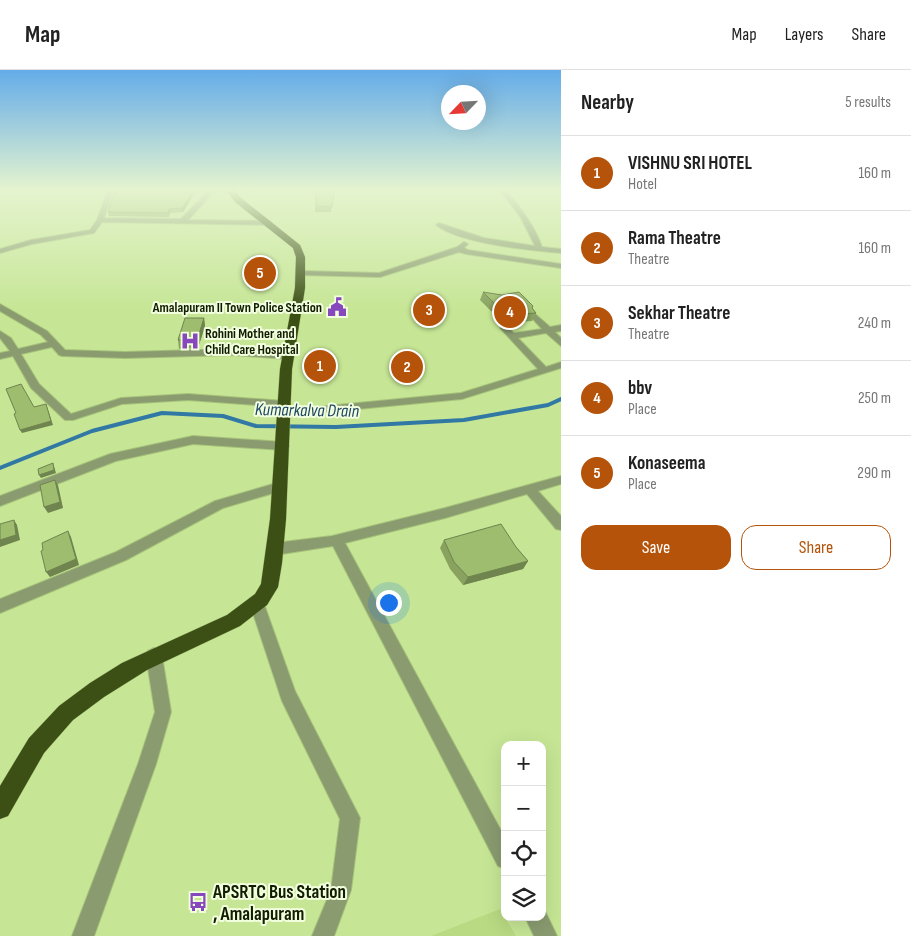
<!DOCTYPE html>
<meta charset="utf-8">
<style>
:root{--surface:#fff;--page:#f2f2f2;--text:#222;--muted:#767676;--line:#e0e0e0;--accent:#b45309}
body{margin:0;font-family:"Sofia Sans Condensed",sans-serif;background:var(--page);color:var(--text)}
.controls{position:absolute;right:15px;bottom:15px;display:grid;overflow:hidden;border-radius:10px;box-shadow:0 5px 20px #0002}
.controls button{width:45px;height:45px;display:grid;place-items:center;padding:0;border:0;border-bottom:1px solid var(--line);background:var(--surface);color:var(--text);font:25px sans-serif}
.compass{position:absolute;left:441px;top:15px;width:45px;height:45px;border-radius:50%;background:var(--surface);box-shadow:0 5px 20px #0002;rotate:245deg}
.you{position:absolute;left:388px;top:532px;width:18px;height:18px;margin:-12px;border:4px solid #fff;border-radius:50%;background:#1a73e8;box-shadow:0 0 0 8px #1a73e833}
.badge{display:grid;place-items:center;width:32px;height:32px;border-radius:50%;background:var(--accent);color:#fff;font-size:16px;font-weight:700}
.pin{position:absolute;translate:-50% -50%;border:2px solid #fff;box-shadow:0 1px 5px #0006}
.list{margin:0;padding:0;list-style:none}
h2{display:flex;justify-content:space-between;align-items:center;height:65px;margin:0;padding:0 20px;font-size:21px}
h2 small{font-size:16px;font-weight:400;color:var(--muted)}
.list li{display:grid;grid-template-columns:32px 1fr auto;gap:15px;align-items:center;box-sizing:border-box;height:75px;padding:0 20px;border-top:1px solid var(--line)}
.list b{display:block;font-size:19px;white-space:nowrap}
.list p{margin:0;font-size:16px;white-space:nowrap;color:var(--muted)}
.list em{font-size:16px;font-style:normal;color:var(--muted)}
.actions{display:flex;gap:10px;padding:15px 20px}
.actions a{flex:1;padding:11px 0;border:1px solid var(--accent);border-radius:15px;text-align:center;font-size:18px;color:var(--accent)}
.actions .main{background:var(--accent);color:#fff}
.icon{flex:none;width:28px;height:28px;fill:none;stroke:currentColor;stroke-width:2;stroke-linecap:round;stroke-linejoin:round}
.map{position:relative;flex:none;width:561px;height:866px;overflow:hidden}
header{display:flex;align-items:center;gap:30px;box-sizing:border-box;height:70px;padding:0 25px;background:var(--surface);border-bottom:1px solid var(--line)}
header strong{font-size:24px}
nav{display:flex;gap:28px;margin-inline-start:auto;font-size:18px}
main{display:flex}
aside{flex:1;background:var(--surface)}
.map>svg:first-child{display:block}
</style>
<header>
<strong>Map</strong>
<nav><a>Map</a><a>Layers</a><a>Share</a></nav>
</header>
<main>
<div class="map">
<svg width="561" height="866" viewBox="0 0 561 866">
<rect width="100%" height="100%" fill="#c6e695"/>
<!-- built -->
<polygon fill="#b9da83" points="500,839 516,866 431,866"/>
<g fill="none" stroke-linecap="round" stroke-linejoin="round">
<!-- stream -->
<polyline stroke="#3178a4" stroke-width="4" points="0,398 92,361 162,343 223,346 256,356 336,357 464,350 548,335 561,329"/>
<!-- street casing -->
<g stroke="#a6c27a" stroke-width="2">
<g id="street">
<polygon points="108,119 114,119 104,148 181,149 209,120 231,119 213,123 188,150 269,151 272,153 269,155 102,152 94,163 32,174 0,183 0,179 31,170 90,160 97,150"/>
<path d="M499,119h6c15,18 29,36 37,58l19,2v4c-32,-3 -100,-9 -125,-28l3,-2 45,15 51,8 -14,-28z"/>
<polygon points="464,172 468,174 464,178 468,180 561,194 561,198 466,184 459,182 380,207 301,205 297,203 301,201 379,203 457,177"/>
<polygon points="0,234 47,261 65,280 125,282 233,279 287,283 292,286 287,289 233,285 125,288 62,286 59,285 52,277 21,284 39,314 71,344 121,328 188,324 285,331 290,334 285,337 188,330 122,334 73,350 65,350 31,318 13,286 0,289 0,283 10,281 0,268 0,261 11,268 18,279 48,272 41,265 0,241"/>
<polygon points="534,243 550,257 561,255 561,261 555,262 561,268 561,276 546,263 518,268 546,297 561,292 561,298 462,329 285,346 280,343 285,340 461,323 538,299 500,258 504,255 514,263 542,259 530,246"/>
<polygon points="193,366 283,372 289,376 283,380 193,374 116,391 0,436 0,426 110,384"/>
<polygon points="561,406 561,414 538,421 561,446 561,460 556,459 527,424 445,448 345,473 505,768 505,799 498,796 333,476 275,485 270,483 268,479 270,475 275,473 332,466 445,438"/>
<polygon points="280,412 284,414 286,417 284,420 223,438 126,490 0,543 0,529 116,482 215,431"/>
<polygon points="257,527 262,529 264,534 295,621 360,748 351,820 334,866 312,866 331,820 340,749 282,631 250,534 252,529"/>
<polygon points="154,578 160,581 162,586 171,642 156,694 94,866 72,866 138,694 155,642 146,586 148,581"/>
<polygon points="542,839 544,839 557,866 534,866 525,847 542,847"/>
</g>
</g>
<!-- highway casing -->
<g stroke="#a6c27a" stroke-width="1">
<polygon id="highway" points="226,119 233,119 241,128 300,175 305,187 305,218 292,299 286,449 282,493 278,517 267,535 240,556 147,600 104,627 73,650 44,683 8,746 0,749 0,716 29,668 59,636 90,613 122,593 227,545 255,524 261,514 270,449 280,299 295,218 296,187 293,178 235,132"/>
</g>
<!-- street -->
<use href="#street" fill="#8a9b70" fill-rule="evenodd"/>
<!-- highway -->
<use href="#highway" fill="#3c4f15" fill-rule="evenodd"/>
</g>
<!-- wall -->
<g fill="#89a35f">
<polygon points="116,119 197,119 183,142 170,143 169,147 109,146 108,142"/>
<polygon points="316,119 335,119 331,142 315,142"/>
<polygon points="483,222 502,225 533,236 532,238 536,243 532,251 503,253 480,230"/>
<polygon points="204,248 205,256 198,278 179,279 178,270"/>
<polygon points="444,470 516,477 528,491 523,499 463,515 450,499 440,478"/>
</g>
<!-- shaded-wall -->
<g fill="#6f844e">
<polygon points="195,119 197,119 183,142 182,138"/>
<polygon points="204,248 205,256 198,278 197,270"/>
<polygon points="46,334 53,355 22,363 20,360"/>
<polygon points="53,393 56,403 41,408 39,405"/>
<polygon points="55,410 58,415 63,438 48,443 44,437"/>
<polygon points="14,450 17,455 20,470 0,477 0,470"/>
<polygon points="68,461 71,467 79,495 50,507 46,502"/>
<polygon points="528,491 523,499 463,515 468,507"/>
</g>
<!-- building -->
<g fill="#9fbd6f" stroke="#6f844e">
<polygon points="116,119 195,119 182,138 169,139 169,143 108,142"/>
<polygon points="316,119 335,119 332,137 316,136"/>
<polygon points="483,222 502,225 519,222 533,236 532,238 536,243 506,245"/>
<polygon points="185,248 204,248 197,270 178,270"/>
<polygon points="21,314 34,337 46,334 51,351 20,360 14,344 16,343 6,319"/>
<polygon points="53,393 54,400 39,405 38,399"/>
<polygon points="55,410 60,432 44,437 40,415"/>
<polygon points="14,450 16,465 0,470 0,454"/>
<polygon points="501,454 516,477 528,491 468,507 454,492 444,470"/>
<polygon points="68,461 76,489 46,502 41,481 43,480 42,473"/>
</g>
<!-- sky -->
<linearGradient id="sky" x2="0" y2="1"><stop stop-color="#64ace9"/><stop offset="0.5" stop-color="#e5f4cf"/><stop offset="1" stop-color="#e5f4cf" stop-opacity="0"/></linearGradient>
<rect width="561" height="240" fill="url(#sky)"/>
<!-- icons -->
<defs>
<g id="civic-bare" transform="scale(1.5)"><path d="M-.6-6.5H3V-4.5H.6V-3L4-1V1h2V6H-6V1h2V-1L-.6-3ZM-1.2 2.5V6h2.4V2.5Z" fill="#8748bd" stroke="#f2ffdf" stroke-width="2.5" paint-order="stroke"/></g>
<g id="hospital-bare" transform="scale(1.5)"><path d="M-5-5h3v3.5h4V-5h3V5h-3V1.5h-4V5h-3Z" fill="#8748bd" stroke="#f2ffdf" stroke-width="2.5" paint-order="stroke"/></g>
<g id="bus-bare" transform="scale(1.5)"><path d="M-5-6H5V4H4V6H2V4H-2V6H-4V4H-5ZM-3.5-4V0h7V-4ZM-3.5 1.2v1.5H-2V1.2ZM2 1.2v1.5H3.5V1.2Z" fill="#8748bd" stroke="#f2ffdf" stroke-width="2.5" paint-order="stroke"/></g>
</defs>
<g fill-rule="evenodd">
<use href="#civic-bare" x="337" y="237"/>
<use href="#hospital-bare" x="190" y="271"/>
<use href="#bus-bare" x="198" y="832"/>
</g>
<g text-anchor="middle" stroke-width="4" stroke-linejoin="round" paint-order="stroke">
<!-- far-poi labels -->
<g font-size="14" font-weight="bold" fill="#121c00" stroke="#f2ffdf" text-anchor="end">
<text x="322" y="242">Amalapuram II Town Police Station</text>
<text x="205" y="268" text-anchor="start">Rohini Mother and<tspan x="205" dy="16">Child Care Hospital</tspan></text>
</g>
<!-- water labels -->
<g font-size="18" font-style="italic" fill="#204666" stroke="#f2ffdf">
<text transform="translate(307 340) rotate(1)" y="6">Kumarkalva Drain</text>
</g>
<!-- near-poi labels -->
<g font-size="19" font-weight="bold" fill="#121c00" stroke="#f2ffdf" text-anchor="start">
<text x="213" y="828">APSRTC Bus Station<tspan x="213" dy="22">, Amalapuram</tspan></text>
</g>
</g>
</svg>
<div class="controls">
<button>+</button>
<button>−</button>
<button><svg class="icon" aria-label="locate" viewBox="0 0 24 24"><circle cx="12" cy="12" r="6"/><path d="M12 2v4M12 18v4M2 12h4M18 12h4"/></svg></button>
<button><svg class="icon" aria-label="layers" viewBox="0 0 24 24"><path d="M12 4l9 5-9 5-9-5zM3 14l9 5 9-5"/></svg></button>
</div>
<svg class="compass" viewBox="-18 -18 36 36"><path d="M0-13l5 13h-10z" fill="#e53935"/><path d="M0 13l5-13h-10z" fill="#767676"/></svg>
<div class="you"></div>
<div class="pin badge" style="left:320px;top:296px">1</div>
<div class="pin badge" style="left:407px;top:297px">2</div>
<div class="pin badge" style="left:429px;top:240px">3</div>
<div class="pin badge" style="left:510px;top:242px">4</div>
<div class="pin badge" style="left:260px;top:203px">5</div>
</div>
<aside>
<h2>Nearby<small>5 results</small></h2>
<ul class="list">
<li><span class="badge">1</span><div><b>VISHNU SRI HOTEL</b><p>Hotel</p></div><em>160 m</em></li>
<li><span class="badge">2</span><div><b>Rama Theatre</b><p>Theatre</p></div><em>160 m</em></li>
<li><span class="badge">3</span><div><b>Sekhar Theatre</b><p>Theatre</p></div><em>240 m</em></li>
<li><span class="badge">4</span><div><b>bbv</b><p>Place</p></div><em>250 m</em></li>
<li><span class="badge">5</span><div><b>Konaseema</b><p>Place</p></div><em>290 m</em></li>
</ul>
<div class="actions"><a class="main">Save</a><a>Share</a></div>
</aside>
</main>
